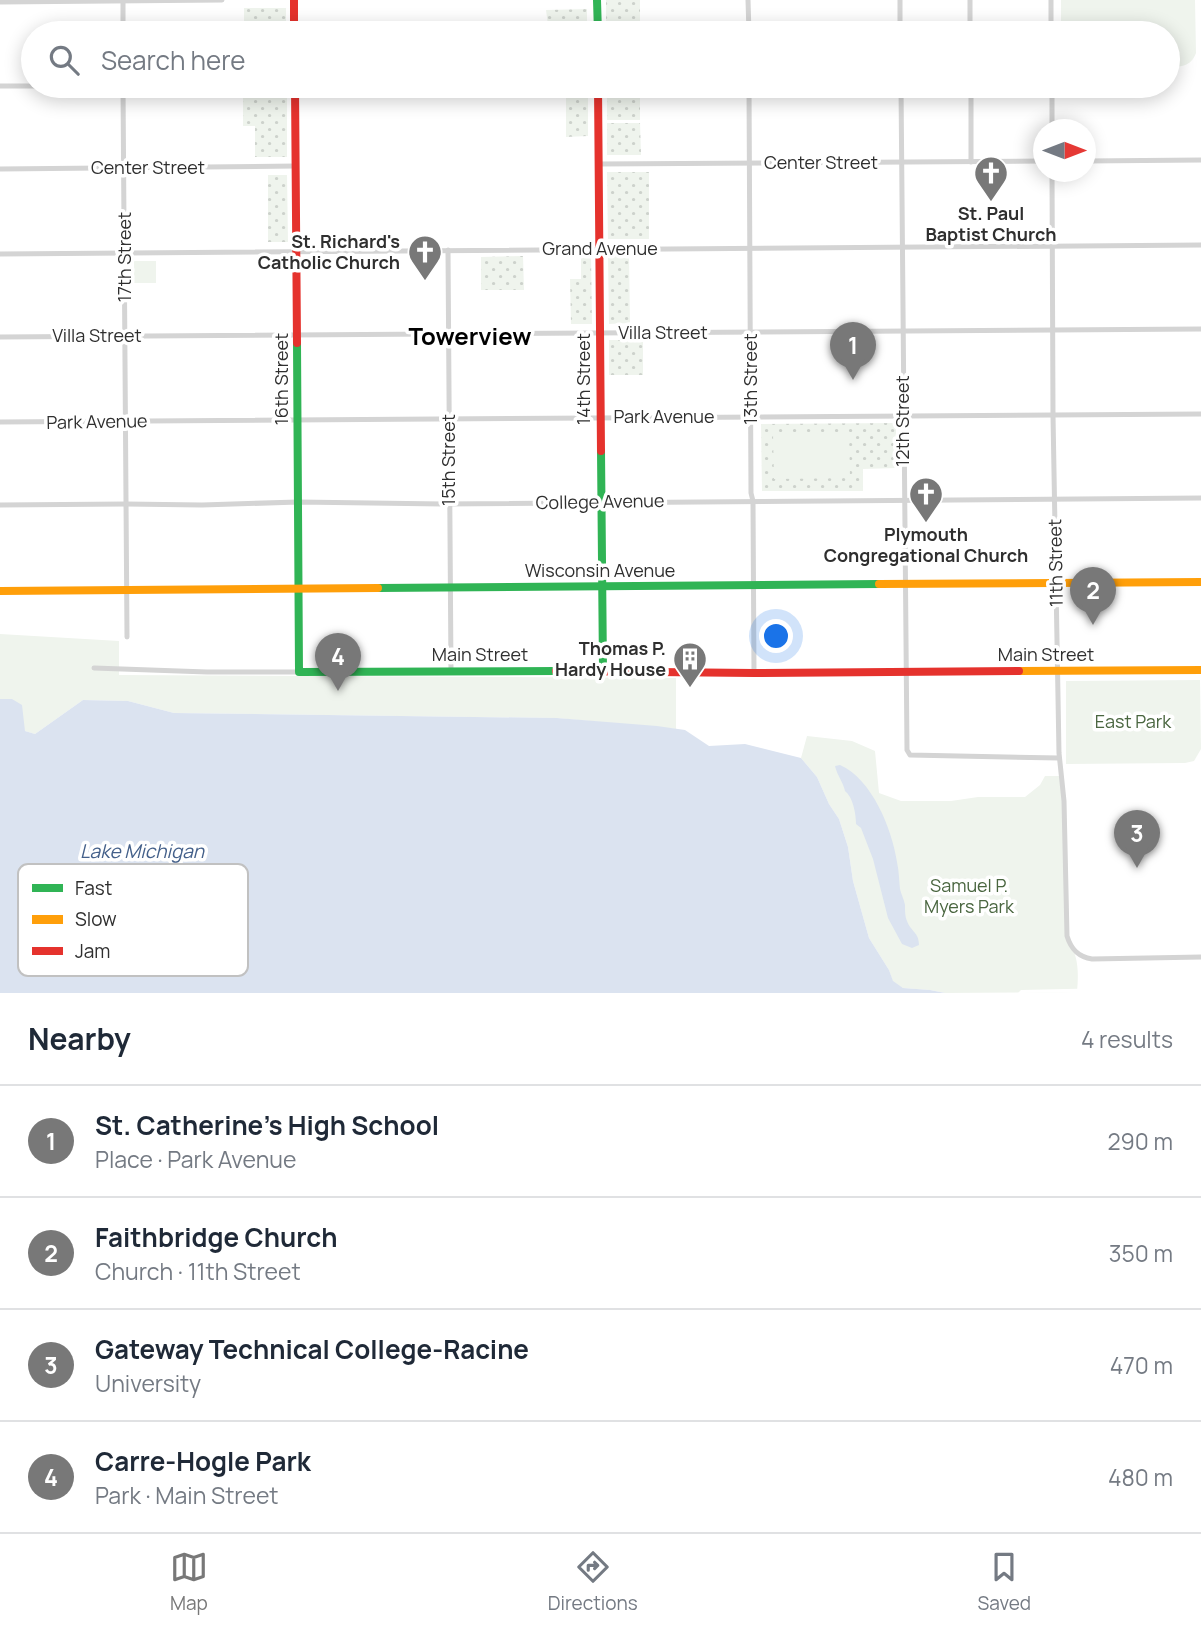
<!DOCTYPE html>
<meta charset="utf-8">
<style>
:root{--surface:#fff;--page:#f2f2f3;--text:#1f2937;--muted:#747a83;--line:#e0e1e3;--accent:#787878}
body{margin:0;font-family:Manrope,sans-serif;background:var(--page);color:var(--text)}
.compass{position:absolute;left:1033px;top:119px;width:63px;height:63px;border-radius:50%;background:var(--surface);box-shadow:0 4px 18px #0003;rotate:90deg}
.you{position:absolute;left:777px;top:637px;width:24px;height:24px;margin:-18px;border:5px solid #fff;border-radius:50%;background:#1a73e8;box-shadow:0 0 0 10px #1a73e833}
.badge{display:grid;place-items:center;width:46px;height:46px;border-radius:50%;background:var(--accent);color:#fff;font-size:23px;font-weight:700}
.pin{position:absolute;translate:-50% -58px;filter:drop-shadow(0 2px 4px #0008)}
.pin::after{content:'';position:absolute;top:37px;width:24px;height:21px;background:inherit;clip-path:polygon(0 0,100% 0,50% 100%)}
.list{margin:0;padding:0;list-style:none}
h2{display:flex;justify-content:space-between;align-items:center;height:91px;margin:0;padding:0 28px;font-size:30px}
h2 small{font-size:23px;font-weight:400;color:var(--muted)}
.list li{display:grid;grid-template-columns:46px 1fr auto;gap:21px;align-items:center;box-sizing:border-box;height:112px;padding:0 28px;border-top:2px solid var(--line)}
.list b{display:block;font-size:26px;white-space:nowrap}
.list p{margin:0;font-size:23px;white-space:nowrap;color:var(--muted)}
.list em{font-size:23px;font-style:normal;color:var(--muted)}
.icon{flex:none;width:38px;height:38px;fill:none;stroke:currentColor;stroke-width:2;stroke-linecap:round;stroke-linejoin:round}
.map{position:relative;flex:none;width:1201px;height:993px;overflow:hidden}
.search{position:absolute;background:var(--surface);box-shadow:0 4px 18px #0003;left:21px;right:21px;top:21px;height:77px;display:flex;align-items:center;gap:18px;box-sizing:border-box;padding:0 24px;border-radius:38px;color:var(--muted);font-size:26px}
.sheet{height:539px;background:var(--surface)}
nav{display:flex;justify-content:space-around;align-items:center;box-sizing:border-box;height:98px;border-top:2px solid var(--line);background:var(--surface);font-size:19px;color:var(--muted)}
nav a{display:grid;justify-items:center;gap:4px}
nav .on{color:var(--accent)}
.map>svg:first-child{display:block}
</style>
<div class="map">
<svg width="1201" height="993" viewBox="0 0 1201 993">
<defs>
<pattern id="grass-dots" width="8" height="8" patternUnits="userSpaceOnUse" patternTransform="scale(1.75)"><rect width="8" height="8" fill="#eff4ed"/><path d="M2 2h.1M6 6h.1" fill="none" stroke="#cdd2cc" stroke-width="1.8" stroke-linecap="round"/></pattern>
</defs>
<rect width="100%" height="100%" fill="#fff"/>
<!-- grass -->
<g fill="url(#grass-dots)">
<rect x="606" y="0" width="34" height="33"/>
<rect x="244" y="8" width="42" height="25"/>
<polygon points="587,9 587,33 553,33 548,25 546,10"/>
<polygon points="588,86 588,136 566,137 566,87"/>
<rect x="607" y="88" width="33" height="32"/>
<polygon points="243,92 287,92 287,157 255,157 255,126 243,126"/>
<polygon points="607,123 640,123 641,155 607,155"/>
<polygon points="607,172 649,172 649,239 608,239"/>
<polygon points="268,175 287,175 288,242 268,242"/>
<polygon points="523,256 524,290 481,290 481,257"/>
<polygon points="581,256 591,256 592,324 571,324 570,279 581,279"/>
<polygon points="608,256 629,256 630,323 609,324"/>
<rect x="609" y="340" width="34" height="35"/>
<polygon points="896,423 896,468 863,469 863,491 762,491 761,424"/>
</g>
<!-- park -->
<g fill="#eff4ed">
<path d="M1061,0h134l1,53c-5,14 -16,14 -28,14v-34h-107z"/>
<rect x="134" y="261" width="22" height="22"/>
<polygon points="849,433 850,478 774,479 773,434"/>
<polygon points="0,634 119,641 119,675 676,678 676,729 557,718 174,713 128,701 83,700 35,734 25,731 12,699 0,699"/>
<polygon points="1200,680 1201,749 1194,761 1185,763 1066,764 1066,681"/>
<path d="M807,736l45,5 23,10 4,42 22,8h50l27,-4h47l15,-12 5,-9h16l6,160c11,21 12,32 10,56l-132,1 -15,-3 -27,-2 -10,-6 -4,-12 -20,-32 -16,-57 -5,-34 -9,-28 -10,-15 -12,-27 -16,-19z"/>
</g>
<!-- water -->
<g fill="#dbe3f0">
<polygon points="0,699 12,699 22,705 25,731 35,734 83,700 128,701 174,713 557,718 657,726 685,730 709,746 745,744 801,758 817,777 829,804 839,819 848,847 853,881 869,938 889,970 893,981 903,988 930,990 945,993 0,993"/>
<path d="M840,765c32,14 52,64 57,97 2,9 2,18 3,27 1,5 4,10 5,16 0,5 0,12 2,16 4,11 12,11 12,24l-7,3 -10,-4 -14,-26 -15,-59 -12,-31 -5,-4c0,-10 -3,-27 -11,-33 -2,-9 -8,-16 -10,-25z"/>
</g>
<!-- pier -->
<polygon fill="#fff" points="1201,986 1201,990 1018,993 1021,990"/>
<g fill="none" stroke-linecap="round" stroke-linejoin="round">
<!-- street -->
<g stroke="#d4d4d4" stroke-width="5">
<polyline points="123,0 123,33"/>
<polyline points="748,0 749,33"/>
<polyline points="900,0 900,33"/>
<polyline points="970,0 970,33"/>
<polyline points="1051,0 1051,33"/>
<polyline points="0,2 222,0"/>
<polyline points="749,29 900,28"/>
<polyline points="0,86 47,86"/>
<polyline points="123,86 127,637"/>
<polyline points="749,86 751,493 753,501 754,673"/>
<polyline points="901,86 907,750 910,755 1059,758"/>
<polyline points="971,86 971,162"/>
<polyline points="1052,86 1052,130"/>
<polyline points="1086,161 1201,160"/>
<polyline points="599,164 1044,161"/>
<polyline points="0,169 296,166"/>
<path d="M1052,172l1,243 6,338 5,48 3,135c4,13 11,21 25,23l109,-2"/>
<polyline points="448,250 451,671"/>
<polyline points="0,254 1201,245"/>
<polyline points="0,337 1201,329"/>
<polyline points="0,422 1201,414"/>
<polyline points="0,505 126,504 202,505 298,502 443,504 1201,498"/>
<polyline points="94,668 207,672 299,672"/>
</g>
<!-- fast -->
<g stroke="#30b455" stroke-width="8">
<polyline points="597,0 598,33"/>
<polyline points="297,343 299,672 556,671"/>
<polyline points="601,451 603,671"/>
<polyline points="378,588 879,584"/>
</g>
<!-- slow -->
<g stroke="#ff9f0a" stroke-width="8">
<polyline points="879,584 1201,582"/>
<polyline points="0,591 378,588"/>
<polyline points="1019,671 1201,670"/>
</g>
<!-- jam -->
<g stroke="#e5322d" stroke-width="8">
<polyline points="294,0 294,33"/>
<polyline points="295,86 297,343"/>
<polyline points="598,86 601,451"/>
<polyline points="556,671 754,673 1019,671"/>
</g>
</g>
<!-- icons -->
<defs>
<g id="church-pin" transform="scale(1.75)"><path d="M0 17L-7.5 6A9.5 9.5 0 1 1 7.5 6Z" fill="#787878" stroke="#fff"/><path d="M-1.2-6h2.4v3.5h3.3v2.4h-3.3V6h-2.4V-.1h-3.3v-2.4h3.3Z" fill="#fff"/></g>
<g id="building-pin" transform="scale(1.75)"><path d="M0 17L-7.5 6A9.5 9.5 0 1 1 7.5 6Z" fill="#787878" stroke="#fff"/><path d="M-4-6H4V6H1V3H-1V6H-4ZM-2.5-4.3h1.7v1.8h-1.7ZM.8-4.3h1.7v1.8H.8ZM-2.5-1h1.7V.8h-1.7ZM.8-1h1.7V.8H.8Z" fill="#fff"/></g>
</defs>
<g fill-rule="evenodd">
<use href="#church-pin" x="991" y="173"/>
<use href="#church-pin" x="425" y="252"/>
<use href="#church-pin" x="926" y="494"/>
<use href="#building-pin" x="690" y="659"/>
</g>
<g text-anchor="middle" stroke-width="7" stroke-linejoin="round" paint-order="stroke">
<!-- street labels -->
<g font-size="18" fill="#2f2f2f" stroke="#fff">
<text x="821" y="169">Center Street</text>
<text x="148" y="174">Center Street</text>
<text x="600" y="255">Grand Avenue</text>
<text transform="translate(125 257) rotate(-90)" y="6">17th Street</text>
<text x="663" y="339">Villa Street</text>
<text x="97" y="342">Villa Street</text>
<text transform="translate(282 379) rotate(-90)" y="6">16th Street</text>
<text transform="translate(584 379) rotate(-90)" y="6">14th Street</text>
<text transform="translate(751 379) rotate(-90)" y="6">13th Street</text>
<text x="664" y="423">Park Avenue</text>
<text transform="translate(903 421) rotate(-90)" y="6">12th Street</text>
<text transform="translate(97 422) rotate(-1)" y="6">Park Avenue</text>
<text transform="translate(449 460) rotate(-90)" y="6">15th Street</text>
<text transform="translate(600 502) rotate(-1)" y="6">College Avenue</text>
<text transform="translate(1056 563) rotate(-91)" y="6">11th Street</text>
<text x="600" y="577">Wisconsin Avenue</text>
<text x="480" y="661">Main Street</text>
<text x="1046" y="661">Main Street</text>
</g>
<!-- poi labels -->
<g font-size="18" font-weight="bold" fill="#2f2f2f" stroke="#fff">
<text x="991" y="220">St. Paul<tspan x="991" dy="21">Baptist Church</tspan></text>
<text x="400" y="248" text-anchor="end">St. Richard's<tspan x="400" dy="21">Catholic Church</tspan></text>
<text x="926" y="541">Plymouth<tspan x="926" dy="21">Congregational Church</tspan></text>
<text x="666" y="655" text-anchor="end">Thomas P.<tspan x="666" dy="21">Hardy House</tspan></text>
</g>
<!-- park labels -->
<g font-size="18" fill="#4a6640" stroke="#fff">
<text x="1133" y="728">East Park</text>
<text x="969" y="892">Samuel P.<tspan x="969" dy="21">Myers Park</tspan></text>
</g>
<!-- water labels -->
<g font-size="19" font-style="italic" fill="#44608a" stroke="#fff">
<text x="142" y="858">Lake Michigan</text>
</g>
<!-- district labels -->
<g font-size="24" font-weight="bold" fill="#000" stroke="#fff">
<text x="470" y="345">Towerview</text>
</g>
</g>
<!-- legend -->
<rect x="18" y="864" width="230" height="112" rx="10" fill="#fff" stroke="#c1c1c1" stroke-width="2"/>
<rect x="32" y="884" width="31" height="8" fill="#30b455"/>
<rect x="32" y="915" width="31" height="9" fill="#ff9f0a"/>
<rect x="32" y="947" width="31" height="8" fill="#e5322d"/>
<g font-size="19" fill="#2f2f2f">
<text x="75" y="895">Fast</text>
<text x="75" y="926">Slow</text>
<text x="75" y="958">Jam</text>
</g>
</svg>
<svg class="compass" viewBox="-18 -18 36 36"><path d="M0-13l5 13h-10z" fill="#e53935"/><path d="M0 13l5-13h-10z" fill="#747a83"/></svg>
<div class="you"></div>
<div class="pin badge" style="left:853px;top:380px">1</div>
<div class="pin badge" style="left:1093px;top:625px">2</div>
<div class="pin badge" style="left:1137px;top:868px">3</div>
<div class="pin badge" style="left:338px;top:691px">4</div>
<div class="search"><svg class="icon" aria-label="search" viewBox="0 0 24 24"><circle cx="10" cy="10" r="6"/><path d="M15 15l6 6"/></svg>Search here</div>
</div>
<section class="sheet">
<h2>Nearby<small>4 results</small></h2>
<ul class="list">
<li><span class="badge">1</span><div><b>St. Catherine's High School</b><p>Place · Park Avenue</p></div><em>290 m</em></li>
<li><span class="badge">2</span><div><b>Faithbridge Church</b><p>Church · 11th Street</p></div><em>350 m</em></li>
<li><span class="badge">3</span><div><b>Gateway Technical College-Racine</b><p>University</p></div><em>470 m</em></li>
<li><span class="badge">4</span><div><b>Carre-Hogle Park</b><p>Park · Main Street</p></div><em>480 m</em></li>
</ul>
</section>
<nav>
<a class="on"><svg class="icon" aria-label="map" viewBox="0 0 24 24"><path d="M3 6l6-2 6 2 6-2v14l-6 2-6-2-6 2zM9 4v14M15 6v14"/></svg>Map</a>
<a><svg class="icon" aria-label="directions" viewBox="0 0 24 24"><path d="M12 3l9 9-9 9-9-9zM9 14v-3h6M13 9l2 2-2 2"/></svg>Directions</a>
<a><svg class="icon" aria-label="saved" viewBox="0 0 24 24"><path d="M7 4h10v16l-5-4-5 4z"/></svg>Saved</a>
</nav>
